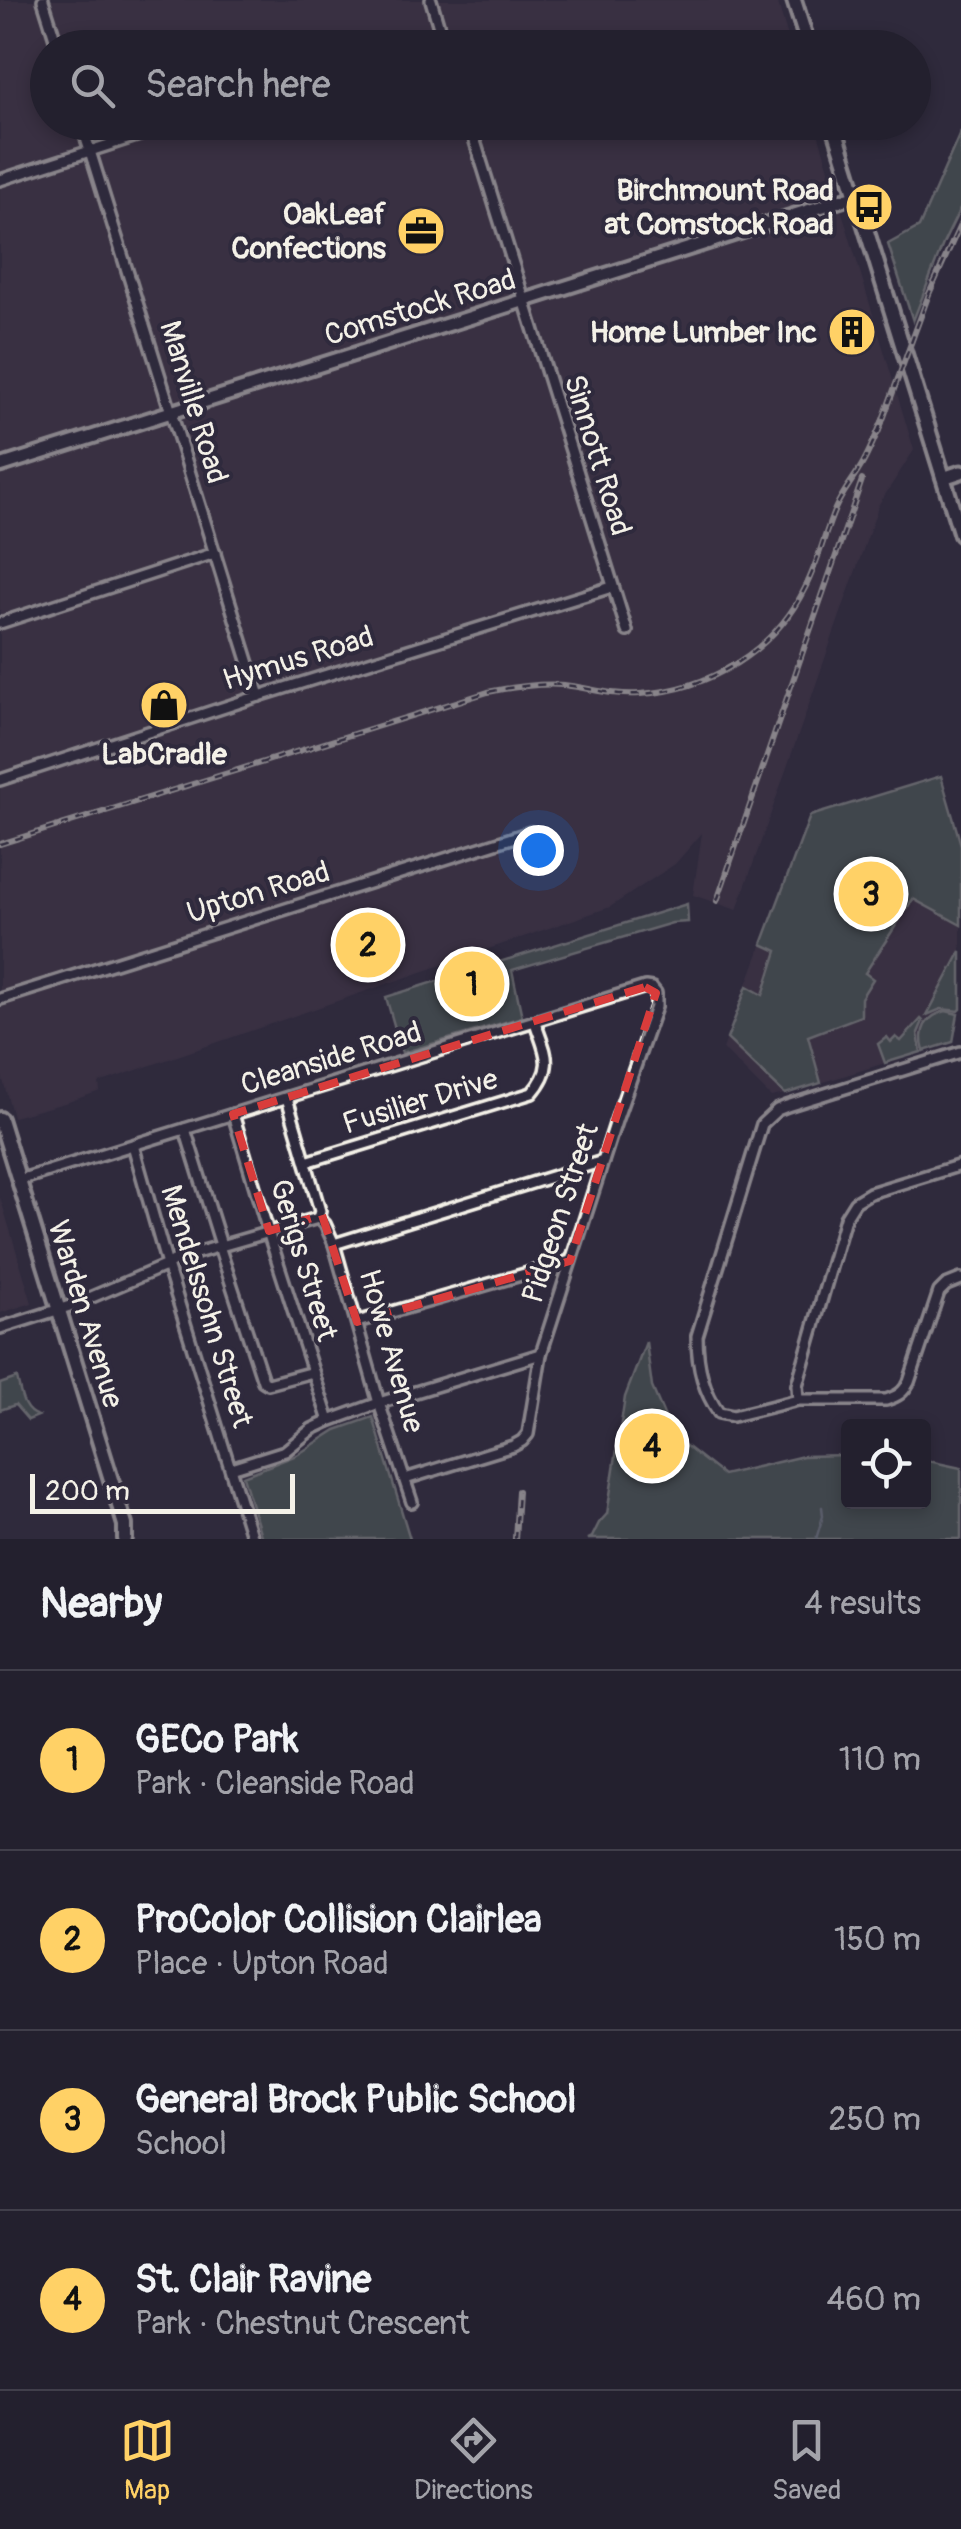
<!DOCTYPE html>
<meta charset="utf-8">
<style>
:root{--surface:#23202e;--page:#2f2d3a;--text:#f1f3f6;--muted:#a3a3aa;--line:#403e4a;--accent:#ffd166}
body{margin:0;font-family:Pangolin,sans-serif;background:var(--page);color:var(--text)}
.controls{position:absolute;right:30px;bottom:30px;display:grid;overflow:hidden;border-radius:10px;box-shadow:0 5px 15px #0003}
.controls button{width:90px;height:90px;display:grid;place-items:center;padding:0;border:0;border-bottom:2px solid var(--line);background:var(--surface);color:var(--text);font:50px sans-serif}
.scale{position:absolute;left:30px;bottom:25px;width:265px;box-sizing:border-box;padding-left:10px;border:5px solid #f4f1e8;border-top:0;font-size:28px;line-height:35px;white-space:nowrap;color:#f4f1e8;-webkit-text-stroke:8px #2f2a3d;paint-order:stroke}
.you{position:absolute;left:538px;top:850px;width:35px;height:35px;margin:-25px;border:8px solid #fff;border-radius:50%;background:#1a73e8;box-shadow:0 0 0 15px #1a73e833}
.badge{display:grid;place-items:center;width:65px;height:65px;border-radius:50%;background:var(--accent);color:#111;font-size:32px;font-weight:700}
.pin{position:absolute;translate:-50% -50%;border:5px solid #fff;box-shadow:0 2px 10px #0006}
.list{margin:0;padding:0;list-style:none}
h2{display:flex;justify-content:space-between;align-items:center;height:130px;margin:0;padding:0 40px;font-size:42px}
h2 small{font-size:32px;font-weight:400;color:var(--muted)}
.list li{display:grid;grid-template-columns:65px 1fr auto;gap:30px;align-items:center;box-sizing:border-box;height:180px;padding:0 40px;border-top:2px solid var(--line)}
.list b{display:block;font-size:38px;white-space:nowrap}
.list p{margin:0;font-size:32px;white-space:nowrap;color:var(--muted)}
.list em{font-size:32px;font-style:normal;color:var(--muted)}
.icon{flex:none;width:55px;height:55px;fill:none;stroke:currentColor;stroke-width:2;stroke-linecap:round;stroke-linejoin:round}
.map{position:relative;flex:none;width:961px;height:1539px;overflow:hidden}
.search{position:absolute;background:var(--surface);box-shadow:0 5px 15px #0003;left:30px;right:30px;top:30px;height:110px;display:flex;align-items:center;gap:25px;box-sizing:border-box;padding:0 35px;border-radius:55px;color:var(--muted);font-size:38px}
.sheet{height:850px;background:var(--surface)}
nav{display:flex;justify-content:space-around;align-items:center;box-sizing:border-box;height:140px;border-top:2px solid var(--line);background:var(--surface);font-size:28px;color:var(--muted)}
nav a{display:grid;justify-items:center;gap:5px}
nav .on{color:var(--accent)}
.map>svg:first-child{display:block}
</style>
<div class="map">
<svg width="961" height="1539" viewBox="0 0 961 1539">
<rect width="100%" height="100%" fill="#2f2a3d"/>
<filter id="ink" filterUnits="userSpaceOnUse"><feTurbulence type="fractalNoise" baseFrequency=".01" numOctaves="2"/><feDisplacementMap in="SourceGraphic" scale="20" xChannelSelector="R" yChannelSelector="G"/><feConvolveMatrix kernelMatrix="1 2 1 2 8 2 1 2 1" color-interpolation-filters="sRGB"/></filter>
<g filter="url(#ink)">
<!-- built -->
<g fill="#44394a">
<polygon points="0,0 777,0 791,47 48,48 48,122 815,123 914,450 879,504 737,910 693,895 702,833 675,864 610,907 99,1083 100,1091 68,1102 13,1117 0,1069"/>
<polygon points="941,776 961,844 961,1009 954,1026 953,1042 785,1094 771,1097 723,1049 810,816"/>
<polygon points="0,1197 32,1303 0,1313"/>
</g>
<!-- green -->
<g fill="#566860" stroke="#a5aca4" stroke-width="2.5">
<polygon points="961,131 961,207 943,244 913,321 888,244 919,227"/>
<polygon points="941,776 961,845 961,925 913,899 865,973 873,979 861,998 861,1016 808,1036 821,1083 785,1094 727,1039 747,986 763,995 777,951 762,944 810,816"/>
<polygon points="687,904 688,922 672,923 512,970 522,1017 402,1053 386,997"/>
<polygon points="961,951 961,1009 959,1011 941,1009 927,1015"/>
<path d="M946,1011l12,3 -5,28 -29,9c-6,-20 1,-35 22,-40z"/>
<polygon points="921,1019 923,1021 918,1033 921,1052 885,1063 878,1044 887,1037 891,1042 896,1037 901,1041"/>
<polygon points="646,1342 652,1387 673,1436 723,1475 803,1456 848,1455 848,1502 924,1502 924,1460 961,1468 961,1539 588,1539 592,1537 599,1523 607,1514 625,1397"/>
<path d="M17,1378c4,16 5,33 21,38l-10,4 -13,-15 -15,5v-26z"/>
<polygon points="373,1417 410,1539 262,1539 243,1476 297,1455 336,1430"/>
</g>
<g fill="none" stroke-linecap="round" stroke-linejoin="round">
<!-- stream -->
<polyline stroke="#8d9ba2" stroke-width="2.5" points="816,1539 823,1516 822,1507"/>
<!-- minor casing -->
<g stroke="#f4f1e8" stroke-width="16">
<g id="minor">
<polyline points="43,0 58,48"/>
<polyline points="431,0 445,48"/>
<polyline points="416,48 442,39"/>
<polyline points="81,122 259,696"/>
<polyline points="469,122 627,631"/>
<polyline points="0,180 180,122"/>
<polyline points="0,623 215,553"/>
<polyline points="0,780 259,696 612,587"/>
<polyline points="0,999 531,832"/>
<path d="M961,1052l-174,54 -10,4 -15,14 -65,212c0,27 6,55 22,77l14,3 65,-16h88c12,-4 17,-7 23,-18l30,-90 7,-7 15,-6"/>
<polyline points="287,1098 320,1211 318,1218"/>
<polyline points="233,1114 271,1241 329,1421"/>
<polyline points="185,1129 221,1245"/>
<polyline points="133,1145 167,1265 252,1539"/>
<path d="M306,1162l226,-69c24,-28 13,-40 3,-71"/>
<polyline points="19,1180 645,987 652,988 656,993 656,1007 616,1121 541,1354 528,1434 522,1441 513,1446 405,1479"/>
<polyline points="334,1244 603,1161"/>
<polyline points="219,1246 263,1381 268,1384 313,1372"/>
<polyline points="357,1322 570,1261"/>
<polyline points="0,1328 73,1305 167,1265 179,1258 318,1218 325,1224 334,1244 379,1403 412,1502"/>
<polyline points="798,1400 797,1385 845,1218 855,1202 870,1193 961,1165"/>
<polyline points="231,1468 285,1451 312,1429 329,1421 379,1403 541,1354"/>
</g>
</g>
<!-- tertiary casing -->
<g stroke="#f4f1e8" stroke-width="19">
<g id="tertiary">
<polyline points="0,466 855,196"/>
<polyline points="943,478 961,472"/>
</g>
</g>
<!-- secondary casing -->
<g stroke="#f4f1e8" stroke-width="20">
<g id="secondary">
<polyline points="794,0 809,48"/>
<polyline points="833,122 961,535"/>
<polyline points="0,1119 125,1525 125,1539"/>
</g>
</g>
<!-- minor -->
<use href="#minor" stroke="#2f2a3d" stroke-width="9"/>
<!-- tertiary -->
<use href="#tertiary" stroke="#2f2a3d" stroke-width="11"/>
<!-- secondary -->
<use href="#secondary" stroke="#2f2a3d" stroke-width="12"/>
<!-- rail casing -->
<g stroke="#f4f1e8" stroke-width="6">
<g id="rail">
<polyline points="878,433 929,294 961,223"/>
<path d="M0,844l488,-152c25,-5 50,-9 76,-7 26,3 49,11 76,9 69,-4 134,-43 165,-106 13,-25 19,-53 30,-79 7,-16 19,-30 28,-46 7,-13 13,-27 19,-41"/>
<polyline points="717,901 862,480"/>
<polyline points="515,1539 518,1491"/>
</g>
</g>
<!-- rail -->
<use href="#rail" stroke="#2f2a3d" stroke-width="2.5" stroke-dasharray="8" stroke-linecap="butt"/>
</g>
</g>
<!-- marked area -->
<path d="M0 0H961V1539H0ZM645,987l11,6 -86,268 -213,61 -35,-107 -53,16 -36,-117z" fill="#2f2a3d" fill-opacity=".55" fill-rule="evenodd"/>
<path fill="none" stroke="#d93c3b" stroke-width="8" stroke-dasharray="20 12" stroke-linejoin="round" d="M645,987l11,6 -86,268 -213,61 -35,-107 -53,16 -36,-117z"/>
<!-- icons -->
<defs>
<g id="bus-disc" transform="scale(2.5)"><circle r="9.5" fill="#ffd166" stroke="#2f2a3d"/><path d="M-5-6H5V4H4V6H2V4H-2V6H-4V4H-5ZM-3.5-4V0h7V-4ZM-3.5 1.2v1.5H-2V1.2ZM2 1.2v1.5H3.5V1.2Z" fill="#111"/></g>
<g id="office-disc" transform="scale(2.5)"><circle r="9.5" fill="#ffd166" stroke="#2f2a3d"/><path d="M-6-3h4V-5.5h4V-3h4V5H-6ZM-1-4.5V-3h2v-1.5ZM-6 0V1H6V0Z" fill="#111"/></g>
<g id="building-disc" transform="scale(2.5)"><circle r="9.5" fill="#ffd166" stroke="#2f2a3d"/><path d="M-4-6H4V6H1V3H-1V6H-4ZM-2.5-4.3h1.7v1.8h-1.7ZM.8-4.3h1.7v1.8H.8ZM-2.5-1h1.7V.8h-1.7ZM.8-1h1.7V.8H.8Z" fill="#111"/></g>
<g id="shop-disc" transform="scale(2.5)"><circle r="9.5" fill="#ffd166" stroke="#2f2a3d"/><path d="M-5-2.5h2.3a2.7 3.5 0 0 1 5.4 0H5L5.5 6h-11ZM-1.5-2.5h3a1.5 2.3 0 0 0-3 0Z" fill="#111"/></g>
</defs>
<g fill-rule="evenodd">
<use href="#bus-disc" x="869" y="207"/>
<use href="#office-disc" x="421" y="231"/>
<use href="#building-disc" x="852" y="332"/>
<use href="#shop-disc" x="164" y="705"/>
</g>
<g text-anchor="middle" stroke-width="8" stroke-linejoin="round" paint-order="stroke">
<!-- poi labels -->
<g font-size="30" font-weight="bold" fill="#f4f1e8" stroke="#2f2a3d" text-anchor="end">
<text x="834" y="200">Birchmount Road<tspan x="834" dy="34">at Comstock Road</tspan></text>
<text x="386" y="224">OakLeaf<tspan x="386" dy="34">Confections</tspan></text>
<text x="817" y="342">Home Lumber Inc</text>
<text x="164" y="764" text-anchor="middle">LabCradle</text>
</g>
<!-- street labels -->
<g font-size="30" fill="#f4f1e8" stroke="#2f2a3d">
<text transform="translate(420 307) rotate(-17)" y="10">Comstock Road</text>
<text transform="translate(194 402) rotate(73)" y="10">Manville Road</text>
<text transform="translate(598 455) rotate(73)" y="10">Sinnott Road</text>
<text transform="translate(298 658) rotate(-17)" y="10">Hymus Road</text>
<text transform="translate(258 892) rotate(-17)" y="10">Upton Road</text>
<text transform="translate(331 1058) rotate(-17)" y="10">Cleanside Road</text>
<text transform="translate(420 1101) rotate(-17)" y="10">Fusilier Drive</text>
<text transform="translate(560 1213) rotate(-72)" y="10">Pidgeon Street</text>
<text transform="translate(304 1260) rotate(73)" y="10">Gerigs Street</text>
<text transform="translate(207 1306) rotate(73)" y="10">Mendelssohn Street</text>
<text transform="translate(86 1314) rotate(73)" y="10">Warden Avenue</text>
<text transform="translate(392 1351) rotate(74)" y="10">Howe Avenue</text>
</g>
</g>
</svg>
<div class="controls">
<button><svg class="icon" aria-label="locate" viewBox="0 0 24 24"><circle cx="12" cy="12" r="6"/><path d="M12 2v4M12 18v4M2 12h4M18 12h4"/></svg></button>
</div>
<div class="scale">200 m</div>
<div class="you"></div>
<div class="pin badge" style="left:472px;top:984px">1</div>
<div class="pin badge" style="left:368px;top:945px">2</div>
<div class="pin badge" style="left:871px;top:894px">3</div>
<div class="pin badge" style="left:652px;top:1446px">4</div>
<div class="search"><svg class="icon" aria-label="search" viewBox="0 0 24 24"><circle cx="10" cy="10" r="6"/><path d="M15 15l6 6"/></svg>Search here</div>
</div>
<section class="sheet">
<h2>Nearby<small>4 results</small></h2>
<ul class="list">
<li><span class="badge">1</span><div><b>GECo Park</b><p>Park · Cleanside Road</p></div><em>110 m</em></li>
<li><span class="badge">2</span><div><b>ProColor Collision Clairlea</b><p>Place · Upton Road</p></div><em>150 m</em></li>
<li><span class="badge">3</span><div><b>General Brock Public School</b><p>School</p></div><em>250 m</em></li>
<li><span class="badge">4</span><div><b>St. Clair Ravine</b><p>Park · Chestnut Crescent</p></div><em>460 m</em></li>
</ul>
</section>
<nav>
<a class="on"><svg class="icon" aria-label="map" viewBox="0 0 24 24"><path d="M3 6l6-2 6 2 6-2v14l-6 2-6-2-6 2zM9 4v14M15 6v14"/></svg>Map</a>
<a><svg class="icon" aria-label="directions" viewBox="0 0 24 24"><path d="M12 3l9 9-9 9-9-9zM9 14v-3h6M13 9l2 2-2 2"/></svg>Directions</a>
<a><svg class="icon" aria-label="saved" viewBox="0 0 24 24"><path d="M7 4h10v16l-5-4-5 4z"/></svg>Saved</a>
</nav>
